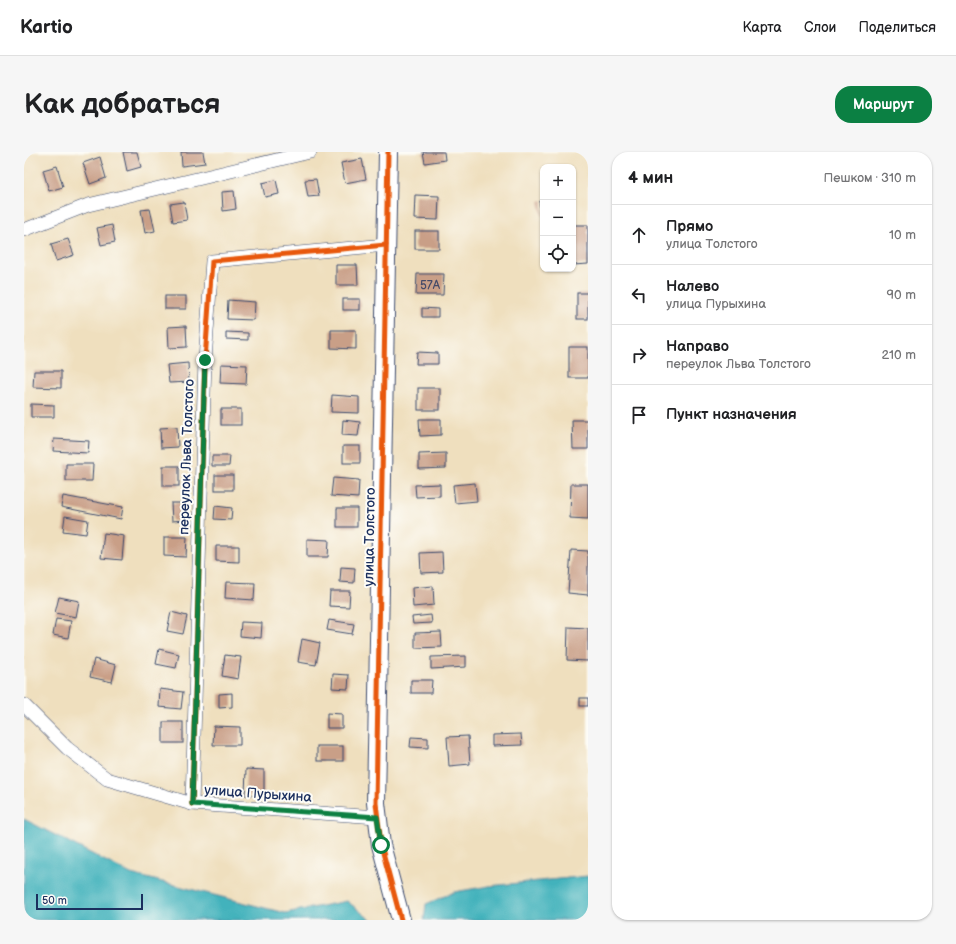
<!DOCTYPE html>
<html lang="ru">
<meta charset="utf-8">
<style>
:root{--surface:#fff;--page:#f6f6f6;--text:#202124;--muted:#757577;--line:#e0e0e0;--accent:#0b8043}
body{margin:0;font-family:"Balsamiq Sans",sans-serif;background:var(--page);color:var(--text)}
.controls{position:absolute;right:12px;top:12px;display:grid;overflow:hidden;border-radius:8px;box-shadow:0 1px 3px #0004}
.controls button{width:36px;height:36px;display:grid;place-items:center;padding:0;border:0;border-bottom:1px solid var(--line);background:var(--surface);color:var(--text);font:20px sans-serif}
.scale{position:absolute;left:12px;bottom:10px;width:107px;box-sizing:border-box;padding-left:4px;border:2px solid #1b2f5e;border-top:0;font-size:11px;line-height:14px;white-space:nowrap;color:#1b2f5e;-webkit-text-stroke:3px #fdfcf7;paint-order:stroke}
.stop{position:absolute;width:12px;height:12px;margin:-9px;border:3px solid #0b8043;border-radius:50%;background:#fff}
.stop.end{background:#0b8043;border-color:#fff;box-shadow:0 1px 4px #0008}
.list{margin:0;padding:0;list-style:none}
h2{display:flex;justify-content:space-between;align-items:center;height:52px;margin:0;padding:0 16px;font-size:17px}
h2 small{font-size:13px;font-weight:400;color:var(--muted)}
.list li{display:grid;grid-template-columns:26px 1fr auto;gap:12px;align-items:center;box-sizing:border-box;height:60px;padding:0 16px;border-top:1px solid var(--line)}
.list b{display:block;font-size:15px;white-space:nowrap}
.list p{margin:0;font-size:13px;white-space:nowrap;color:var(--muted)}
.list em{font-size:13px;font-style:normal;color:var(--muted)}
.icon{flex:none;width:22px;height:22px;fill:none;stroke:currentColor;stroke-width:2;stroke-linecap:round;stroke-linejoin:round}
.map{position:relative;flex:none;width:564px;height:768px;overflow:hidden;border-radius:16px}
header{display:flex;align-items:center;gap:24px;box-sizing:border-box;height:56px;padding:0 20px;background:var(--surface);border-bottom:1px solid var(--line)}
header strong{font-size:19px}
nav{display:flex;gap:22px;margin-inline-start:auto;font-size:14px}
.intro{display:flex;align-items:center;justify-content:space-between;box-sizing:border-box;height:96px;padding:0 24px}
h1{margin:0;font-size:28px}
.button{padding:10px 18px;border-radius:16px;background:var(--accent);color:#fff;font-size:14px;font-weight:700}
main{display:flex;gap:24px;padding:0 24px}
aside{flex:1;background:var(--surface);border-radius:16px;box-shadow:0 1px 3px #0004}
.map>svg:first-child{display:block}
</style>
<header>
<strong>Kartio</strong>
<nav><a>Карта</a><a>Слои</a><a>Поделиться</a></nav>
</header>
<div class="intro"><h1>Как добраться</h1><a class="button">Маршрут</a></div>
<main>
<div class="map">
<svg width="564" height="768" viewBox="0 0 564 768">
<rect width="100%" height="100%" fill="#fdfcf7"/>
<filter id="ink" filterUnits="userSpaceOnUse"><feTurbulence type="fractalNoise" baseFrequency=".025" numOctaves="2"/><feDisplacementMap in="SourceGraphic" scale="8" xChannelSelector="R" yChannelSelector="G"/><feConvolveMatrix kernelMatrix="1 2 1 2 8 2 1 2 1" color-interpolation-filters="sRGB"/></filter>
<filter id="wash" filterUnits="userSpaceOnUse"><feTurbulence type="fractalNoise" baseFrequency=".012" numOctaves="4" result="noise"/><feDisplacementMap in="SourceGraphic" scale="16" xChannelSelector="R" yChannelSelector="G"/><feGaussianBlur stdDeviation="0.9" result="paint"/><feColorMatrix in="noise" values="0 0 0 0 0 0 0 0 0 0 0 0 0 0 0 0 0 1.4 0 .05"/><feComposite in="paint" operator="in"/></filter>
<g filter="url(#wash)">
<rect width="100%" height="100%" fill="#efdfbe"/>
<!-- water -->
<g fill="#42b2bc" stroke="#2e708d">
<polygon points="0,667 107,722 261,761 323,749 347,768 0,768"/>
<polygon points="564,724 564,768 400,768 402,752 430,740 465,734"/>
</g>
<g id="blocks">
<!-- building -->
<g fill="#c99f87">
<polygon points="99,0 113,0 117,15 103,19"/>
<polygon points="157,0 179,0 181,11 158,14"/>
<polygon points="399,0 420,0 421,8 401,11"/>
<polygon points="76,5 82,26 66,32 59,11"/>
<polygon points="338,7 342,27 321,31 317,11"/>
<polygon points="33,14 39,35 25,39 19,18"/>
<polygon points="292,27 295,44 284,45 281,28"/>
<polygon points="252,28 255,42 241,45 238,31"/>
<polygon points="210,39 212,57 199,59 198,40"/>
<polygon points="391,43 415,44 414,68 390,67"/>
<polygon points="519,48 519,64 518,64 515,49"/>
<polygon points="160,50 163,68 149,70 146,52"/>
<polygon points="126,57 131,79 121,81 117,58"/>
<polygon points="88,73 91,90 77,93 73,76"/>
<polygon points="549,73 564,73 564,112 549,113"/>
<rect x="391" y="79" width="24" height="18"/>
<polygon points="44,87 50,103 32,109 27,92"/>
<polygon points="312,113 333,113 334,133 312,133"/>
<polygon points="393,122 420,122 419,143 392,143"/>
<rect x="553" y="141" width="11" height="26"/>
<rect x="141" y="144" width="21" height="13"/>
<rect x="319" y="147" width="17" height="11"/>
<polygon points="204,148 231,150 230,168 203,167"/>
<polygon points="398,156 414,157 414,165 398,165"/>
<polygon points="162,174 163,195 145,196 144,175"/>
<polygon points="307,178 332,178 332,197 307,196"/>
<polygon points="202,180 224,181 224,188 202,187"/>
<rect x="545" y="195" width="19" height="31"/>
<polygon points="393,200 414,201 414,212 392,212"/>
<polygon points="164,211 165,230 145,231 143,213"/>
<polygon points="197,212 223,213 222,232 196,231"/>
<polygon points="10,219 37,219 37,236 9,235"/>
<rect x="394" y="236" width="22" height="22"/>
<polygon points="308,243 335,245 335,261 307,260"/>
<polygon points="7,252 30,253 30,265 7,265"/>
<rect x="197" y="257" width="20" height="16"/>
<polygon points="395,267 417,267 417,283 396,284"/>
<polygon points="319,268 336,270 334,284 318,283"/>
<polygon points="548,268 564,268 564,297 549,297"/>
<polygon points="153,275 154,295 137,296 136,276"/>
<polygon points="30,287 65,289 64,301 29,299"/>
<rect x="319" y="294" width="17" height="17"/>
<polygon points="422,301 422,316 395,317 395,302"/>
<polygon points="188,304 206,304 205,314 188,314"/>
<polygon points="42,312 69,312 68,329 42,329"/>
<rect x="139" y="314" width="16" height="20"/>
<rect x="191" y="323" width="18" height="15"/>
<polygon points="309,326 335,328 334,346 307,344"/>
<polygon points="451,331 453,349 431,351 429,333"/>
<polygon points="416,332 416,344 392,345 391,333"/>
<polygon points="547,332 564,332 564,367 546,366"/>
<polygon points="39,344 99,355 97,367 37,355"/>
<polygon points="147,351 161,351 162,368 148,369"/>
<polygon points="191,354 208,356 207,368 190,367"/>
<rect x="313" y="356" width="20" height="19"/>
<polygon points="41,364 64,368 62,382 39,379"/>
<polygon points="80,381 100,384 98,408 77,406"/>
<polygon points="140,385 163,385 162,405 140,404"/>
<polygon points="283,387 305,388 304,405 283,405"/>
<polygon points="192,394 215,394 215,410 192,409"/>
<polygon points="547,398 564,399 564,443 544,441"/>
<polygon points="418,400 419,420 397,421 396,401"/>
<polygon points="317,415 331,416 330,431 316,430"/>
<polygon points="202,430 231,431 230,448 201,446"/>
<polygon points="409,434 410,453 389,455 388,436"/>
<polygon points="306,439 326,439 325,455 305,454"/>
<polygon points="35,445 55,449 52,465 31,461"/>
<polygon points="147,460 163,464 159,482 143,479"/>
<polygon points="407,463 408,471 389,472 388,465"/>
<polygon points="32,467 47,469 44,486 29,483"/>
<polygon points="305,468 330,472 328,482 303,478"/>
<polygon points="217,470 238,471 237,486 216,484"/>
<polygon points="544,475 564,476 564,509 543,508"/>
<polygon points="417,480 418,495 391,496 391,481"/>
<polygon points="278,487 296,491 292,513 274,510"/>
<polygon points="135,497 155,502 152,516 132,512"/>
<polygon points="201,503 217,505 214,527 198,524"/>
<polygon points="442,504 442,515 407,517 407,505"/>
<polygon points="70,507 92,513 88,530 66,525"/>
<polygon points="309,522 325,523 324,537 308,536"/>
<polygon points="387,528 408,528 407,541 387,541"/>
<polygon points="136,537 159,540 157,557 135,555"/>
<polygon points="208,541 208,555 195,556 195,542"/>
<rect x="556" y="546" width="8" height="8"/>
<polygon points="303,561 318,562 318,576 303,576"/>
<rect x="139" y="570" width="20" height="21"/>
<polygon points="190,574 216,575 216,593 189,593"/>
<polygon points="497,582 498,593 468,594 468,583"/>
<polygon points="444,584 446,612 425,614 423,585"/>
<polygon points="387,585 404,586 404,596 386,595"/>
<rect x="293" y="594" width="26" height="15"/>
<polygon points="222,617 240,618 240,644 221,643"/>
</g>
</g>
</g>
<g filter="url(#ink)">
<use href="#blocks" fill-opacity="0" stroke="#3b496c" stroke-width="1"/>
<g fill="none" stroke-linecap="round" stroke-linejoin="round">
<!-- street casing -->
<g stroke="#3b496c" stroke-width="14">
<g id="street">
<polyline points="0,78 64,53 286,0"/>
<polyline points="0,553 43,596 83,627 168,652 353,665"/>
<polyline points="168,652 181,208 188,109 362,93"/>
</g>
</g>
<!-- secondary casing -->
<g stroke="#3b496c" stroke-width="20">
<polyline id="secondary" points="364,0 352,651 357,693 377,768"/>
</g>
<!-- street -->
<use href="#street" stroke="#fff" stroke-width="13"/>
<!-- secondary -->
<use href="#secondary" stroke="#fff" stroke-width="18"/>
<!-- cycleway casing -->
<g stroke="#fdfcf7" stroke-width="8">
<g id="cycleway">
<polyline points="364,0 352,651 357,693 377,768"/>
<polyline points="168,652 181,208 188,109 362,93"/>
</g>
</g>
<!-- cycleway -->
<use href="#cycleway" stroke="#e8590c" stroke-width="5"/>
</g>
</g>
<g fill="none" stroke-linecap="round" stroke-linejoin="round" filter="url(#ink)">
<!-- route -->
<polyline stroke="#0b8043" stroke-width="5" points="181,208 168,652 353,665 357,693"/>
</g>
<g text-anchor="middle" stroke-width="4" stroke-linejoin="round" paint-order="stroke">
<!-- number labels -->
<g font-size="12" fill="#464b68">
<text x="406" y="137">57А</text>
</g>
<!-- street labels -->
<g font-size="14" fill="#1b2f5e" stroke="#fdfcf7">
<text transform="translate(162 305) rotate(-88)" y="5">переулок Льва Толстого</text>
<text transform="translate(345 385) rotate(-89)" y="5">улица Толстого</text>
<text transform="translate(234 641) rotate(4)" y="5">улица Пурыхина</text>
</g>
</g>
</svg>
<div class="controls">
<button>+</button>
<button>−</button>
<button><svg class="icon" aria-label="locate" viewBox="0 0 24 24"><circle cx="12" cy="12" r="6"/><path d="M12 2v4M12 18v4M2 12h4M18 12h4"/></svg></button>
</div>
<div class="scale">50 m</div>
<div class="stop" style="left:357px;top:693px"></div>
<div class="stop end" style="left:181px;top:208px"></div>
</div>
<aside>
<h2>4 мин<small>Пешком · 310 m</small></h2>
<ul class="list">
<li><svg class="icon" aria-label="ahead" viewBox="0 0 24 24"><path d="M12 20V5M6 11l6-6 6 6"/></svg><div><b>Прямо</b><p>улица Толстого</p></div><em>10 m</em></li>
<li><svg class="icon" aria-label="left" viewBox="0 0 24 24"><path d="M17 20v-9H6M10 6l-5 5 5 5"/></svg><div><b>Налево</b><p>улица Пурыхина</p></div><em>90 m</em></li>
<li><svg class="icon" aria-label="right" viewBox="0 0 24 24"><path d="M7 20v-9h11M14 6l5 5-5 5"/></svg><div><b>Направо</b><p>переулок Льва Толстого</p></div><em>210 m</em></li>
<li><svg class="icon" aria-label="arrive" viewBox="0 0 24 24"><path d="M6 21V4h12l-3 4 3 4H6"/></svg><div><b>Пункт назначения</b></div></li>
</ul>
</aside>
</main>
